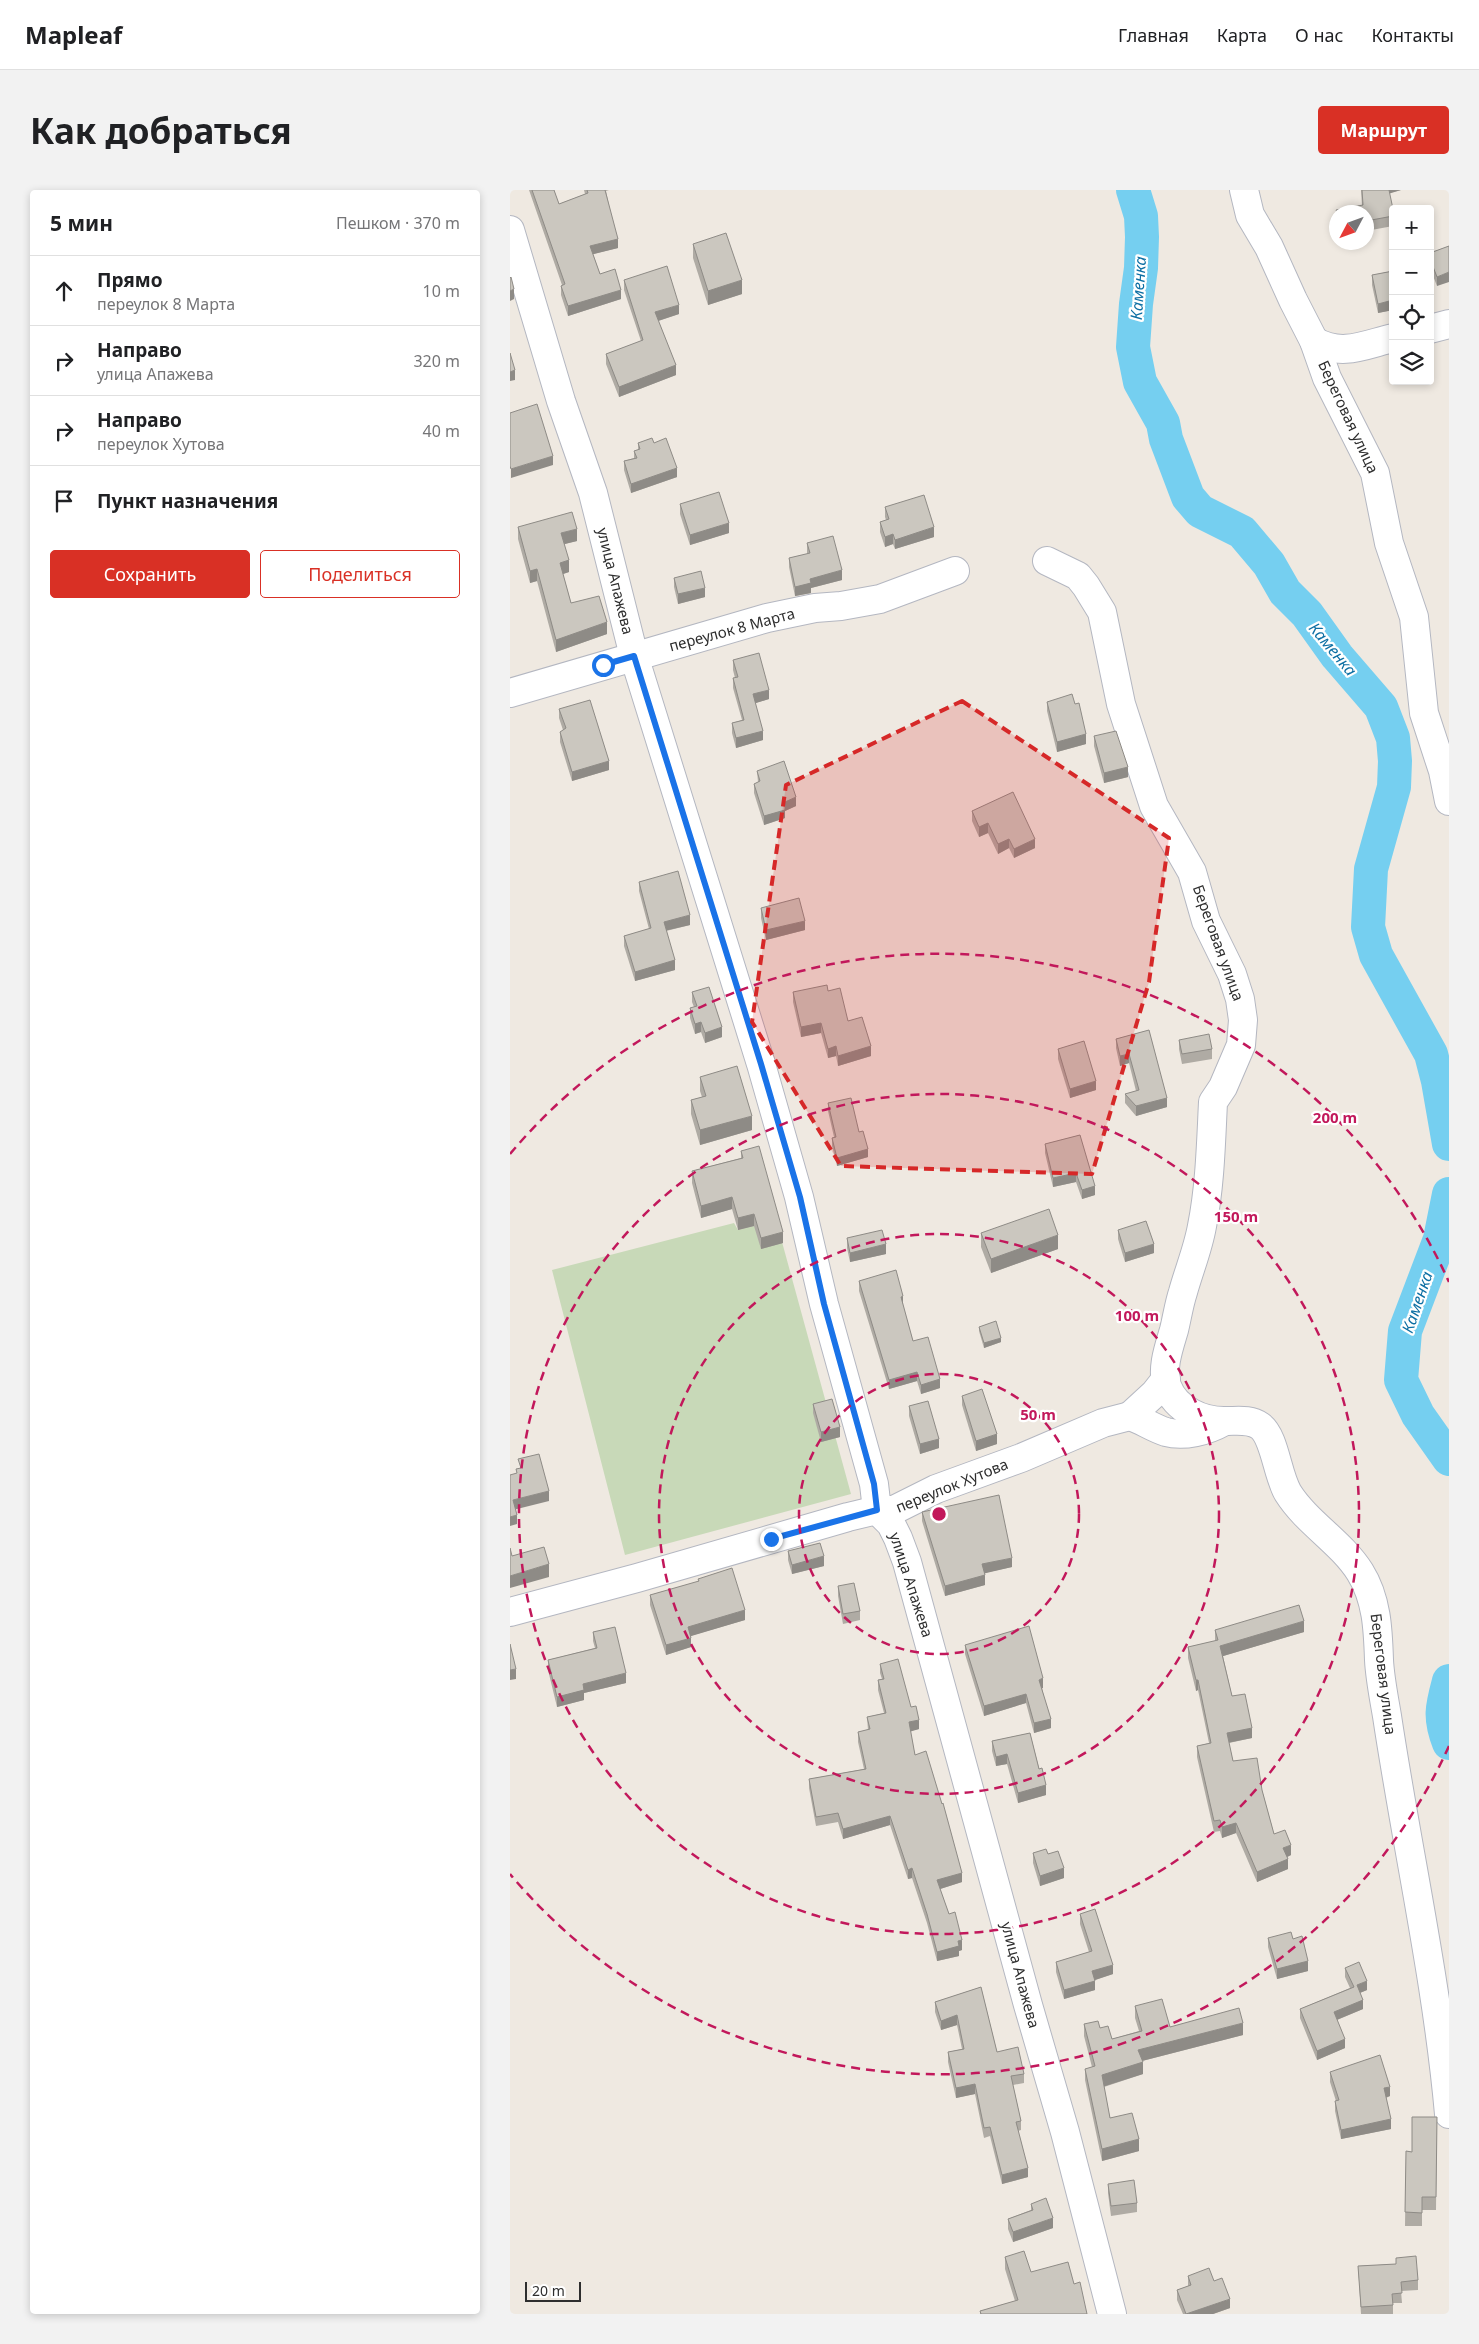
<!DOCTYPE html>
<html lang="ru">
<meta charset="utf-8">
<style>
:root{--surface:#fff;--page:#f2f2f2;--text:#202124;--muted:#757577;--line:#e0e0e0;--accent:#d93025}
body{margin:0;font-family:"Noto Sans",sans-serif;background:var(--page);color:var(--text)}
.controls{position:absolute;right:15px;top:15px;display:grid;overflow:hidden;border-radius:5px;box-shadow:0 2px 8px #0003}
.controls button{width:45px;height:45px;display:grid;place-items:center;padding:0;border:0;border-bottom:1px solid var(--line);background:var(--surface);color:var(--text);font:25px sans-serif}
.compass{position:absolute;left:819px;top:15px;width:45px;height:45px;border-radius:50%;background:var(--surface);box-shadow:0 2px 8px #0003;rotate:229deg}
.scale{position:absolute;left:15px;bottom:12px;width:56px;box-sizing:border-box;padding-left:5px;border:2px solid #2e2e2e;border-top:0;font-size:14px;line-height:18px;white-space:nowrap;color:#2e2e2e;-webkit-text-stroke:4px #fff;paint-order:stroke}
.stop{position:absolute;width:15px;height:15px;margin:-11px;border:4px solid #1a73e8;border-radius:50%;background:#fff}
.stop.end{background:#1a73e8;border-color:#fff;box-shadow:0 1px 5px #0008}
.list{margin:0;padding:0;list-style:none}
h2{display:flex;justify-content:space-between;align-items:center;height:65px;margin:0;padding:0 20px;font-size:21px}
h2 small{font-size:16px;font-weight:400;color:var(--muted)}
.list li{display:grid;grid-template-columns:32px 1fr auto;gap:15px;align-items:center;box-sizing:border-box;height:70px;padding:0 20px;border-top:1px solid var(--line)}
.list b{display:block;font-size:19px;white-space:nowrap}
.list p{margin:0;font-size:16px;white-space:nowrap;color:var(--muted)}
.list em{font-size:16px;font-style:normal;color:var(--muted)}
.actions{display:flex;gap:10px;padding:15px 20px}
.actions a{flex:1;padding:11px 0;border:1px solid var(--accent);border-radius:5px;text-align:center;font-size:18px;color:var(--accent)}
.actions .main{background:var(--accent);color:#fff}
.icon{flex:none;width:28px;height:28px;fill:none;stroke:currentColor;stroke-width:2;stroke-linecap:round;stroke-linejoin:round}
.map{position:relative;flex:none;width:939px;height:2124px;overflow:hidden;border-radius:5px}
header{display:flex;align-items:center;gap:30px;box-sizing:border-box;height:70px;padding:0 25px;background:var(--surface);border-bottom:1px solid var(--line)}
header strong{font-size:24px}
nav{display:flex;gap:28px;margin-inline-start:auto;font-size:18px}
.intro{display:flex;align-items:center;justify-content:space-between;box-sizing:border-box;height:120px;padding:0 30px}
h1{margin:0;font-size:35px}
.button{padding:12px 22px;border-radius:5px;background:var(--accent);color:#fff;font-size:18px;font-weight:700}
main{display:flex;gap:30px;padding:0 30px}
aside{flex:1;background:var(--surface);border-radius:5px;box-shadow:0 2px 8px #0003}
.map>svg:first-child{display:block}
</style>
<header>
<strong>Mapleaf</strong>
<nav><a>Главная</a><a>Карта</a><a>О нас</a><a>Контакты</a></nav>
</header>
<div class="intro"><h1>Как добраться</h1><a class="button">Маршрут</a></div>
<main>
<aside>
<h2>5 мин<small>Пешком · 370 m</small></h2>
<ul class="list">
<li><svg class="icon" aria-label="ahead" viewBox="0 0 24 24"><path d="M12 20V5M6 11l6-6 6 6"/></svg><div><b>Прямо</b><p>переулок 8 Марта</p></div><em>10 m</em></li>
<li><svg class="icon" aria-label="right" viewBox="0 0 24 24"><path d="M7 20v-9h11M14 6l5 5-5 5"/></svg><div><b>Направо</b><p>улица Апажева</p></div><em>320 m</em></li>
<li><svg class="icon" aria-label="right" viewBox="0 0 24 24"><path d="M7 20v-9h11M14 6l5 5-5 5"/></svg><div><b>Направо</b><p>переулок Хутова</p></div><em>40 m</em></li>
<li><svg class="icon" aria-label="arrive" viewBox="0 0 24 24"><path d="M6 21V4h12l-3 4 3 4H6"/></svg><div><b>Пункт назначения</b></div></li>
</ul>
<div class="actions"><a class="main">Сохранить</a><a>Поделиться</a></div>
</aside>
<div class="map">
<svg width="939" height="2124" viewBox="0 0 939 2124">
<rect width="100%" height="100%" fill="#efe9e1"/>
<!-- cemetery -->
<polygon fill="#c8d9b8" points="266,1030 341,1304 115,1365 42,1080 224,1033 228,1040"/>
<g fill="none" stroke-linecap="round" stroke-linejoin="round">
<!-- river -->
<g stroke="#75cff0" stroke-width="34">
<polyline points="623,0 631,26 632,47 631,78 626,114 623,157 630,192 653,233 656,249 678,307 690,321 732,342 759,374 775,402 797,424 827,466 871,517 883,548 885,571 884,597 861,679 858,737 866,765 921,864 928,891 939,954"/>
<polyline points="939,1004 930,1049 895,1141 891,1190 908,1225 939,1269"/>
<path d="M939,1491c-7,26 -10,36 0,62"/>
</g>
<!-- minor casing -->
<g stroke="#b4b7c1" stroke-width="30">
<g id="minor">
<polyline points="734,0 740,25 759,57 783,110 804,151 817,188 865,283 879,353 904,427 914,523 933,581 939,611"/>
<polyline points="0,40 51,211 83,303 124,466 251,874 289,1007 314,1114 364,1294 367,1320 381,1334 388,1348 397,1372 518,1815 555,1942 602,2124"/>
<polyline points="920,139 939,134"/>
<path d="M804,151c28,16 50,4 79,-3"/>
<path d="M537,371l31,15 8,10 16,26 19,92 33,102 38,66 14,49 26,53 8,25 3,21 -2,25 -18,42 -10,15c-2,41 -3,84 -11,124 -4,23 -13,44 -19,66 -4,12 -6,26 -9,38 -5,17 -13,39 -7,56 9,24 36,36 60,35 11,0 23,-2 33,5 15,11 17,49 28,67 19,30 53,49 72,79 17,27 18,58 19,88 1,19 5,38 8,56 20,133 50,264 62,398"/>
<polyline points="0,503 257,428 305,418 331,416 370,409 445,381"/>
<path d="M656,1189l-11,14 -25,23c12,4 23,12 36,16 18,5 41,-1 57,-10"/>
<polyline points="0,1422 127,1388 338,1327 367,1320 384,1320 426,1299 511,1268 593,1233 620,1226"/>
</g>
</g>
<!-- minor -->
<use href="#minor" stroke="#fff" stroke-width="28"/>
</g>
<!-- wall -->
<g fill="#afaba4">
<polygon points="19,0 44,0 49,14 75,4 74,0 99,0 96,1 108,58 83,64 90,84 111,109 58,126 51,105 51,96 52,95"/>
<polygon points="851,0 891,0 879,3 883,19 883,36 856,41 856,22 852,16"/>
<polygon points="183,54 232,104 198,115 183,68"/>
<polygon points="939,56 927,96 920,78 920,63"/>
<polygon points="883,81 883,120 868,123 862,95 862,85"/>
<polygon points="114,90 169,124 148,131 166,185 109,207 96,174 96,164 131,151 114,100"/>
<polygon points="128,253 144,253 167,287 121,303 114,280 114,271 124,268 124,261 128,260"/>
<polygon points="170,314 219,343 180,355 170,324"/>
<polygon points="375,317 424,347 385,359 383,354 375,357 370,342 370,332 376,330 375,327"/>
<polygon points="8,337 67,351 54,354 59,382 53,384 61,413 97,444 46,462 27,391 20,393 8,349"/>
<polygon points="297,353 332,390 301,398 301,403 285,406 279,377 279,368 297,364"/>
<polygon points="164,388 195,407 168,414 164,397"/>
<polygon points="223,470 259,509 245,513 253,550 226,558 222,543 222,533 232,530 223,498 223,488 225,488 223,480"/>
<polygon points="537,512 565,514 576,554 547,562 537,521"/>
<polygon points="49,519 99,580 62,591 50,552 50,542 53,540 49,528"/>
<polygon points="584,546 618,587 594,593 584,556"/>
<polygon points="247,581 286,616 275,621 275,628 254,635 244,603 244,594 248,592"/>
<polygon points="462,621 525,658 504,668 499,658 488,664 478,643 469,647 462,631"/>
<polygon points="129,692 180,735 156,741 165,780 125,791 114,756 114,746 139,739 129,701"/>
<polygon points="251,718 295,740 256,750 251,728"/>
<polygon points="318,801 338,831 361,866 328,876 326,866 318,868 311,843 291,847 283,812 283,802"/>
<polygon points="182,802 212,847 195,853 191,842 185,844 180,828 180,818 184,817 182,812"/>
<polygon points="639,840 657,917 626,926 615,913 615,904 626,901 619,873 610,876 606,858 606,849"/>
<polygon points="669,850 702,859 702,869 672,874 669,859"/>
<polygon points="548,859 586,900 560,908 548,869"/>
<polygon points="190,887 242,940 190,955 181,924 181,910 192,907 190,901"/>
<polygon points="318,913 349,942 358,967 327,976 322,956 322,948 324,947 318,921"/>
<polygon points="570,945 585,1005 572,1009 566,992 543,997 535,963 535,954"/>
<polygon points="231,961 273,1053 251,1059 244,1036 228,1040 222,1019 191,1028 182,993 182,981 231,968"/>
<polygon points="608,1040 644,1063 615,1072 608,1049"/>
<polygon points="471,1043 548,1059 481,1083 471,1057"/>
<polygon points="337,1048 376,1064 340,1072 337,1058"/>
<polygon points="349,1091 393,1116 403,1151 430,1198 411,1204 407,1191 379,1199 349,1101"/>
<polygon points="469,1137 491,1152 474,1158 469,1141"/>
<polygon points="452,1206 487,1254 466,1261 452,1215"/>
<polygon points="303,1214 330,1247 311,1252 303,1223"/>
<polygon points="399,1216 429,1258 410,1264 399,1226"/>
<polygon points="412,1322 502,1377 474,1383 475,1395 435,1406 412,1331"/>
<polygon points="278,1361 314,1376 282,1384 278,1370"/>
<polygon points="188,1389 235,1430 180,1446 181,1457 156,1465 140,1415 140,1405 188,1392"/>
<polygon points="328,1396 350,1421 350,1430 333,1434 328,1406"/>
<polygon points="705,1440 794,1442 713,1466 722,1506 742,1548 719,1553 723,1571 752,1600 764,1644 781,1665 777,1667 778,1679 747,1692 726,1643 712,1648 710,1641 704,1642 687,1567 687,1556 699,1553 688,1500 686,1501 678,1468 678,1457 705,1451"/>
<polygon points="83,1442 116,1493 74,1503 74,1510 47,1517 38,1480 38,1470 85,1458 83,1451"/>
<polygon points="455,1455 533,1498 532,1498 541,1538 524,1543 516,1513 474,1526 455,1464"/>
<polygon points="370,1474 401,1517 409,1539 400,1541 405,1565 452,1692 430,1699 452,1760 449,1761 449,1766 427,1771 417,1733 402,1688 398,1689 380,1635 333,1649 328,1632 306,1636 299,1598 299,1589 354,1579 348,1552 348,1542 358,1540 357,1527 374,1523 368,1500 368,1490 372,1489 370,1483"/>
<polygon points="520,1543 536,1605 508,1613 497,1574 486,1576 482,1561 482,1551"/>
<polygon points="523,1663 538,1664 554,1688 530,1696 523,1673"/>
<polygon points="570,1724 603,1784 585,1790 585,1800 554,1809 546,1782 546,1772 579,1762 570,1734"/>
<polygon points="758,1748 783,1749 798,1781 767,1789 758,1757"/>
<polygon points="835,1778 857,1800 850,1803 853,1819 827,1830 835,1858 807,1870 790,1828 790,1819 840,1798 835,1787"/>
<polygon points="471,1797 487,1862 514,1884 514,1893 503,1895 511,1931 511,1940 508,1941 518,1987 492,1994 480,1946 474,1948 465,1904 446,1908 438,1872 438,1862 452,1859 447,1835 431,1840 425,1822 425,1812"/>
<polygon points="625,1816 660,1837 733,1845 632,1871 633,1884 594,1897 600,1928 629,1961 592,1971 575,1890 575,1879 582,1877 574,1846 574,1834 590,1838 602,1849 629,1841 625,1828"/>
<polygon points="820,1882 880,1906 876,1908 881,1939 831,1949 825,1921 825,1911 826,1911 820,1892"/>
<polygon points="927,1927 926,2020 912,2020 912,2036 895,2036 896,1961 902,1962"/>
<polygon points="598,1994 627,2013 627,2022 601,2026 598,2003"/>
<polygon points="521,2014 543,2038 503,2052 498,2039 498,2029 521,2020"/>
<polygon points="495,2067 521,2082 564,2094 577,2124 470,2124 470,2121 505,2111 495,2079"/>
<polygon points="886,2068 908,2090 908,2100 891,2101 892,2113 883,2113 883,2124 851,2124 848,2076 886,2074"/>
<polygon points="678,2086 704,2091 720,2118 703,2124 673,2124 667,2110 667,2100 678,2096"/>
</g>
<!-- shaded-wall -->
<g fill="#8e8b86">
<polygon points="878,0 891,0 878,4"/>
<polygon points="108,49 108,58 80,65 80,56"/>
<polygon points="939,82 939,92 927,96 927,87"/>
<polygon points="232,90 232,104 198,115 198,101"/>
<polygon points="4,99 4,109 0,111 0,101"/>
<polygon points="111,100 111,109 58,126 58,116"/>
<polygon points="883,110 883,120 868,123 868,114"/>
<polygon points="169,115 169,124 145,132 145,122"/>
<polygon points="166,175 166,185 109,207 109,197"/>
<polygon points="5,180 5,190 0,191 0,182"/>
<polygon points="43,266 43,275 1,288 1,279"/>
<polygon points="167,278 167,287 121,303 121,294"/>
<polygon points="219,333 219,343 180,355 180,345"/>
<polygon points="424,337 424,347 385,359 385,350"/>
<polygon points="67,339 67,351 51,355 51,343"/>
<polygon points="383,344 383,354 375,357 375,347"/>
<polygon points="59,370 59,382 50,385 50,373"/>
<polygon points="27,379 27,391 20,393 20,381"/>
<polygon points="332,380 332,390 301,398 301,403 285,406 285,397 300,389"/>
<polygon points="195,398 195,407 168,414 168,404"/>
<polygon points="97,432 97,444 46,462 46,450"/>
<polygon points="259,500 259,509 243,514 243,504"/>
<polygon points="253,541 253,550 226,558 226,548"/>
<polygon points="576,544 576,554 547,562 547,552"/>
<polygon points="99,571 99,580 62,591 62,582"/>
<polygon points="618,577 618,587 594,593 594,583"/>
<polygon points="286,607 286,616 275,621 275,628 254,635 254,626 275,612"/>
<polygon points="478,633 478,643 469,647 469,637"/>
<polygon points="499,649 499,658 488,664 488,654"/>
<polygon points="525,649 525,658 504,668 504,659"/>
<polygon points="180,725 180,735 154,741 154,732"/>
<polygon points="295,731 295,740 256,750 256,740"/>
<polygon points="165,770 165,780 125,791 125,782"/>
<polygon points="191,832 191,842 185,844 185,834"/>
<polygon points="311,833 311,843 291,847 291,837"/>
<polygon points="212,837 212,847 195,853 195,843"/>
<polygon points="326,856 326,866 318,868 318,859"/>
<polygon points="361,856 361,866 328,876 328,866"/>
<polygon points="619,864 619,873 610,876 610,866"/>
<polygon points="586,891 586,900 560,908 560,899"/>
<polygon points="657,908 657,917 626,926 626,916"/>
<polygon points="242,926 242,940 190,955 190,940"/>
<polygon points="358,959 358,967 327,976 327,968"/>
<polygon points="566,983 566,992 543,997 543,988"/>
<polygon points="585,996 585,1005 572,1009 572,1000"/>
<polygon points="222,1007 222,1019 191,1028 191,1016"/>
<polygon points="244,1024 244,1036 228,1040 228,1028"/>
<polygon points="273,1042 273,1053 251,1059 251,1048"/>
<polygon points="548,1045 548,1059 481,1083 481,1069"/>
<polygon points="376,1054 376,1064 340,1072 340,1063"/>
<polygon points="644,1054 644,1063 615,1072 615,1063"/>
<polygon points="393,1106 393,1116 391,1116 391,1107"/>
<polygon points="491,1148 491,1152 474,1158 474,1153"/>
<polygon points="407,1182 407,1191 379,1199 379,1190"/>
<polygon points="430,1189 430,1198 411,1204 411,1195"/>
<polygon points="330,1237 330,1247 311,1252 311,1242"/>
<polygon points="487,1244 487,1254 466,1261 466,1251"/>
<polygon points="429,1249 429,1258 410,1264 410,1254"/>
<polygon points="39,1301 39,1311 3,1320 3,1310"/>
<polygon points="7,1325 7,1334 0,1336 0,1327"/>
<polygon points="314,1366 314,1376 282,1384 282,1375"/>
<polygon points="502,1368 502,1377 472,1384 472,1374"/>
<polygon points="39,1374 39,1387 0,1398 0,1386"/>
<polygon points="475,1385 475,1395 435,1406 435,1396"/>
<polygon points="235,1420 235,1430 178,1447 178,1437"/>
<polygon points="794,1431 794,1442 710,1467 710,1456"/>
<polygon points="181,1448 181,1457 156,1465 156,1455"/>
<polygon points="6,1479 6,1489 0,1490 0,1480"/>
<polygon points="116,1483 116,1493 74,1503 74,1510 47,1517 47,1507 73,1494"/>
<polygon points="533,1488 533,1498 529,1499 529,1490"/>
<polygon points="686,1490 688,1490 688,1500 686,1501"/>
<polygon points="516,1504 516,1513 474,1526 474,1516"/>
<polygon points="541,1529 541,1538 524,1543 524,1533"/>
<polygon points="409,1530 409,1539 399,1542 399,1532"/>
<polygon points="742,1538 742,1548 717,1553 717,1543"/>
<polygon points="497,1564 497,1574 486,1576 486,1567"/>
<polygon points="536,1595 536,1605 508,1613 508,1603"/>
<polygon points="380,1626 380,1635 333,1649 333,1639"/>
<polygon points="726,1633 726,1643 712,1648 712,1637"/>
<polygon points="781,1655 781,1665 773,1669 773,1658"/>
<polygon points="778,1669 778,1679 747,1692 747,1682"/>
<polygon points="402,1678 402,1688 398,1689 398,1680"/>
<polygon points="554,1678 554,1688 530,1696 530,1686"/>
<polygon points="452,1683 452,1692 427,1700 427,1690"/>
<polygon points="452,1750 452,1760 449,1761 449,1766 427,1771 427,1762 448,1751"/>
<polygon points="798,1771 798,1781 767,1789 767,1779"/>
<polygon points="603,1775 603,1784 582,1791 582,1781"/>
<polygon points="585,1791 585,1800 554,1809 554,1800"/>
<polygon points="857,1791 857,1800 847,1804 847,1795"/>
<polygon points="853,1810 853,1819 824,1831 824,1822"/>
<polygon points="447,1825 447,1835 431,1840 431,1831"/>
<polygon points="733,1833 733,1845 628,1872 628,1860"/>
<polygon points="835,1849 835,1858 807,1870 807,1861"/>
<polygon points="633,1872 633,1884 592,1897 592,1885"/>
<polygon points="465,1894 465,1904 446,1908 446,1898"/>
<polygon points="880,1897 880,1906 874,1908 874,1898"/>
<polygon points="881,1929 881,1939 831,1949 831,1940"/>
<polygon points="629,1949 629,1961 592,1971 592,1959"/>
<polygon points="518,1978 518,1987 492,1994 492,1985"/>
<polygon points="543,2028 543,2038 503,2052 503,2042"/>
<polygon points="720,2109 720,2118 703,2124 676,2124"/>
</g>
<!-- building -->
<g fill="#cbc7bf" stroke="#8e8b86">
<polygon points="22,0 44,0 49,14 78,3 77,0 95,0 108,49 80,56 90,84 105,79 111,100 58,116 51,96 55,94"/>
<polygon points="852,0 879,0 883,19 883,26 856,31 856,22 827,22 826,20 853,15"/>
<polygon points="216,43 232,90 198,101 183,54"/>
<polygon points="939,56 939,82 927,87 920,69 920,63"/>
<polygon points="157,76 169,115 145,122 166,175 109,197 96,164 133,150 114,90"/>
<polygon points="883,81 883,110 868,114 862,85"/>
<polygon points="1,87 4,99 0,101 0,88"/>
<polygon points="0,163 5,180 0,182"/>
<polygon points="27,214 43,266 1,279 0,276 0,223"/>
<polygon points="142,248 144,253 156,248 167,278 121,294 114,271 127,268 124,261 130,259 128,253"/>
<polygon points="209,302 219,333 180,345 170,314"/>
<polygon points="414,305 424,337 385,350 383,344 375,347 370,332 379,329 375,317"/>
<polygon points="62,322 67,339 51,343 59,370 50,373 61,413 89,406 97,432 46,450 27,379 20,381 8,337"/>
<polygon points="323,346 332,380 300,389 301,393 285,397 279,368 300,363 297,353"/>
<polygon points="191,381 195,398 168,404 164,388"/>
<polygon points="249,463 259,500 243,504 253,541 226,548 222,533 234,530 223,488 228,487 223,470"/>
<polygon points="562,504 565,514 569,513 576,544 547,552 537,512"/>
<polygon points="80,510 99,571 62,582 50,542 56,538 49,519"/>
<polygon points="606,541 618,577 594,583 584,546"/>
<polygon points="274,571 286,607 275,612 275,620 254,626 244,594 250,591 247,581"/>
<polygon points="503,602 525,649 504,659 499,649 488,654 478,633 469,637 462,621"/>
<polygon points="168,681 180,725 154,732 165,770 125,782 114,746 141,738 129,692"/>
<polygon points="289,708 295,731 256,740 251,718"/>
<polygon points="317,795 318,801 330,798 338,831 352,827 361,856 328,866 326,856 318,859 311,833 291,837 283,802"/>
<polygon points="199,797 212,837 195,843 191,832 185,834 180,818 187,816 182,802"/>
<polygon points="639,840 657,908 626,916 615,904 629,900 619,864 610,866 606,849"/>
<polygon points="699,844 702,859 672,864 669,850"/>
<polygon points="574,851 586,891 560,899 548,859"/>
<polygon points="227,876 242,926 190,940 181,910 196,906 190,887"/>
<polygon points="341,908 349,942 353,941 358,959 327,968 322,948 326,947 318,913"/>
<polygon points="570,945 585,996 572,1000 566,983 543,988 535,954"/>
<polygon points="249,956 273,1042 251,1048 244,1024 228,1028 222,1007 191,1016 182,981 233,968 231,961"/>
<polygon points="539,1019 548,1045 481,1069 471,1043"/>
<polygon points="636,1031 644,1054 615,1063 608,1040"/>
<polygon points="372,1040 376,1054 340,1063 337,1048"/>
<polygon points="386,1080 393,1106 391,1107 403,1151 418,1147 430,1189 411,1195 407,1182 379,1190 349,1091"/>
<polygon points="486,1131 491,1148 474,1153 469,1137"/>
<polygon points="472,1199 487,1244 466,1251 452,1206"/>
<polygon points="322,1209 330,1237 311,1242 303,1214"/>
<polygon points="418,1211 429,1249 410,1254 399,1216"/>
<polygon points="29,1264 39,1301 3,1310 7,1325 0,1327 0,1285 7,1283 6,1279 11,1278 8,1269"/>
<polygon points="489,1305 502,1368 472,1374 475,1385 435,1396 412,1322"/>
<polygon points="310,1353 314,1366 282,1375 278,1361"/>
<polygon points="34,1357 39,1374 0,1386 0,1358 2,1366"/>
<polygon points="222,1378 235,1420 178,1437 181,1448 156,1455 140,1405 189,1391 188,1389"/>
<polygon points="344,1393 350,1421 333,1424 328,1396"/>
<polygon points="789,1415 794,1431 710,1456 722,1506 735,1504 742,1538 717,1543 723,1571 747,1568 752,1600 764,1644 775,1640 781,1655 773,1658 778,1669 747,1682 726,1633 712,1637 710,1630 704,1631 687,1556 701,1553 688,1490 686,1490 678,1457 708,1450 705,1440"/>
<polygon points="519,1436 533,1488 529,1490 541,1529 524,1533 516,1504 474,1516 455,1455"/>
<polygon points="105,1437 116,1483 73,1494 74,1500 47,1507 38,1470 87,1458 83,1442"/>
<polygon points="0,1454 6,1479 0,1480"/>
<polygon points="388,1469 401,1517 406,1516 409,1530 399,1532 405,1565 416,1561 432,1614 433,1613 452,1683 427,1690 439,1724 445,1722 452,1750 448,1751 449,1756 427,1762 417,1724 402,1678 398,1680 380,1626 333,1639 328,1623 306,1627 299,1589 356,1579 348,1542 360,1539 357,1527 376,1523 368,1490 374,1489 370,1474"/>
<polygon points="520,1543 529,1579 532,1578 536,1595 508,1603 497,1564 486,1567 482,1551"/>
<polygon points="536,1659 538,1664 548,1661 554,1678 530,1686 523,1663"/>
<polygon points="585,1719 603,1775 582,1781 585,1791 554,1800 546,1772 582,1761 570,1724"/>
<polygon points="781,1742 783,1749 792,1746 798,1771 767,1779 758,1748"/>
<polygon points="849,1772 857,1791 847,1795 853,1810 824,1822 835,1849 807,1861 790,1819 844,1797 835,1778"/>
<polygon points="471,1797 487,1862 508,1857 514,1884 501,1886 511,1931 506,1932 518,1978 492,1985 480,1937 474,1938 465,1894 446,1898 438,1862 454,1859 447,1825 431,1831 425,1812"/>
<polygon points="652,1809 660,1837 729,1818 733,1833 628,1860 633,1872 592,1885 600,1928 622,1923 629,1949 592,1959 575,1879 585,1876 574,1834 588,1831 590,1838 598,1836 602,1849 632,1841 625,1816"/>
<polygon points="870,1865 880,1897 874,1898 881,1929 831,1940 825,1911 829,1910 820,1882"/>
<polygon points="902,1927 927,1927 926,2007 912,2007 912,2023 895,2022 896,1961 902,1962"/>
<polygon points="624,1990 627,2013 601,2016 598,1994"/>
<polygon points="536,2008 543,2028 503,2042 498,2029 523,2020 521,2014"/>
<polygon points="514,2061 521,2082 558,2072 564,2094 570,2092 577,2124 471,2124 470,2121 508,2110 495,2067"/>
<polygon points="906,2066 908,2090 891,2092 892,2103 882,2104 883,2115 851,2117 848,2076 886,2074 886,2068"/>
<polygon points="699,2078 704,2091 712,2088 720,2109 676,2124 667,2100 681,2095 678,2086"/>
</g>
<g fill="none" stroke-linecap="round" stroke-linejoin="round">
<!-- route -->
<polyline stroke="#1a73e8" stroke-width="6" points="93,475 124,466 251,874 290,1007 314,1114 364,1294 367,1320 261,1349"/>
</g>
<!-- marked area -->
<path fill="#d62828" fill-opacity="0.2" stroke="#d62828" stroke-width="4" stroke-dasharray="10 6" stroke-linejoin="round" d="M452,511l207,137 -20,144 -57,192 -251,-8 -89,-144 34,-237z"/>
<!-- distance rings -->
<g fill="none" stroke="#c2185b" stroke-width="2.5" stroke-dasharray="9 6">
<circle cx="429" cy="1324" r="140"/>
<circle cx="429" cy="1324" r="280"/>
<circle cx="429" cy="1324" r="420"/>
<path d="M939 1556A560 560 0 0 1 0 1684M0 964A560 560 0 0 1 939 1092"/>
</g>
<g text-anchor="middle" stroke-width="4.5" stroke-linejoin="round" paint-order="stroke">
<!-- street labels -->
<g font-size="15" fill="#2e2e2e" stroke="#fff">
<text transform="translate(838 227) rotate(65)" y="5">Береговая улица</text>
<text transform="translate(105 391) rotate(76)" y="5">улица Апажева</text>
<text transform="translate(222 440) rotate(-15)" y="5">переулок 8 Марта</text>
<text transform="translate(708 753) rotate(70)" y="5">Береговая улица</text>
<text transform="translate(442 1296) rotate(-22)" y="5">переулок Хутова</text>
<text transform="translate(401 1395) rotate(72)" y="5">улица Апажева</text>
<text transform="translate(873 1484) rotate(83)" y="5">Береговая улица</text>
<text transform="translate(510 1785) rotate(75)" y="5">улица Апажева</text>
</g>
<!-- water labels -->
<g font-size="16" font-style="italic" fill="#0d6fa3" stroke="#fff">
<text transform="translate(628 98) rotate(-86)" y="6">Каменка</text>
<text transform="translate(823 459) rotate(50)" y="6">Каменка</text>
<text transform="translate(907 1112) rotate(-71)" y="6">Каменка</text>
</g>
</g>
<circle cx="429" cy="1324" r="8" fill="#c2185b" stroke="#fff" stroke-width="2.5"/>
<g font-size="15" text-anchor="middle" font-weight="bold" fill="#c2185b" stroke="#fff" stroke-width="4.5" stroke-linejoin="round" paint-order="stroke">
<text x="825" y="933">200 m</text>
<text x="726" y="1032">150 m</text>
<text x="627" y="1131">100 m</text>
<text x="528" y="1230">50 m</text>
</g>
</svg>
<div class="controls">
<button>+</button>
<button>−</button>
<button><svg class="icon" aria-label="locate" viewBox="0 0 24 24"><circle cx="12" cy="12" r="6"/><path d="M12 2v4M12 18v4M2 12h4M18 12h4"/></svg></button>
<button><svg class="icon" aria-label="layers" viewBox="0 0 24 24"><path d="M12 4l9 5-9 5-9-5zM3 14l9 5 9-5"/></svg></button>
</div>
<svg class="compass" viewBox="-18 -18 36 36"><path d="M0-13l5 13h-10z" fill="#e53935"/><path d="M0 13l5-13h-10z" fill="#757577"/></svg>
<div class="scale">20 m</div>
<div class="stop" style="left:93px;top:475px"></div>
<div class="stop end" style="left:261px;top:1349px"></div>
</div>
</main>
